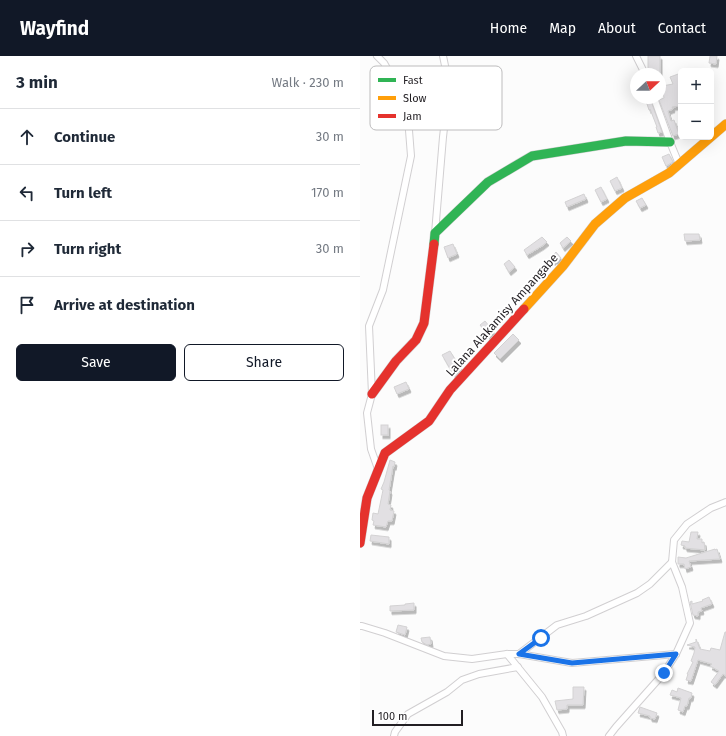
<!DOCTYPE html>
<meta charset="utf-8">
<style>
:root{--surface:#fff;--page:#f2f2f3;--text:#1f2937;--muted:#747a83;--line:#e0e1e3;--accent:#111827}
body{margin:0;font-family:"Fira Sans",sans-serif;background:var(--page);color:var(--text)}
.controls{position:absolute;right:12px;top:12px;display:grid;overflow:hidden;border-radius:6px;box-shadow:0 4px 16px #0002}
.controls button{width:36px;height:36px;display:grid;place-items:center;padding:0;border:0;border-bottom:1px solid var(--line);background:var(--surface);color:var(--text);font:20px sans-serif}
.compass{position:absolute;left:270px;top:12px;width:36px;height:36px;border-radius:50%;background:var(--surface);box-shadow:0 4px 16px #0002;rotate:68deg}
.scale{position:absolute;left:12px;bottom:10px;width:91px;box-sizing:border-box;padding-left:4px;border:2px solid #221f23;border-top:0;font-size:11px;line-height:14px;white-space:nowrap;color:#221f23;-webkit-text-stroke:3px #fff;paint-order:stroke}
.stop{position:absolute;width:12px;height:12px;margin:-9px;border:3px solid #1a73e8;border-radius:50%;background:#fff}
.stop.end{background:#1a73e8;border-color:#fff;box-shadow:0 1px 4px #0008}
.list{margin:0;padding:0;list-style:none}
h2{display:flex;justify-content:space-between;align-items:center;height:52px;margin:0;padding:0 16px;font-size:17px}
h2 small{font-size:13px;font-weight:400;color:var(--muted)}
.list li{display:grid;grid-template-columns:26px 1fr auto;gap:12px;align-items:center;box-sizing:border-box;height:56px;padding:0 16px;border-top:1px solid var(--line)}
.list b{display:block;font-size:15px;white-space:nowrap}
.list em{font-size:13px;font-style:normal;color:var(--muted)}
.actions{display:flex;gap:8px;padding:12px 16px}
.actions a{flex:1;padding:9px 0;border:1px solid var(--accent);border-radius:6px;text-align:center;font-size:14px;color:var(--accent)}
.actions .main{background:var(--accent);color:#fff}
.icon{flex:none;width:22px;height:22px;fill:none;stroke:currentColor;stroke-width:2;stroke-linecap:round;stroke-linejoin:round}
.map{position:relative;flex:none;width:366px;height:680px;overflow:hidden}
header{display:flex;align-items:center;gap:24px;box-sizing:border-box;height:56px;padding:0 20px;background:var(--accent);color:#fff}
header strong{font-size:19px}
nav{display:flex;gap:22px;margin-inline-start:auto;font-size:14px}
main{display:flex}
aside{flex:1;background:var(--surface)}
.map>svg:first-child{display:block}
</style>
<header>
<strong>Wayfind</strong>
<nav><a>Home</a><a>Map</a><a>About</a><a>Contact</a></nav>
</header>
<main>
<aside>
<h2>3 min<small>Walk · 230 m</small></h2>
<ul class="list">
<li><svg class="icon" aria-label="ahead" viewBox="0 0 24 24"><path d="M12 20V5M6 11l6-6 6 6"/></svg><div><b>Continue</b></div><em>30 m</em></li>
<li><svg class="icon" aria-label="left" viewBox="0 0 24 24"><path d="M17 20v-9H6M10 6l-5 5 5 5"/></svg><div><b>Turn left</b></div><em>170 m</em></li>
<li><svg class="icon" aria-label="right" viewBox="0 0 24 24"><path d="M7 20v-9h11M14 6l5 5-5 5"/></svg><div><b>Turn right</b></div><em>30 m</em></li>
<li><svg class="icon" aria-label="arrive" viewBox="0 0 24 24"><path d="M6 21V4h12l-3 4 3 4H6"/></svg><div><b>Arrive at destination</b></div></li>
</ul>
<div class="actions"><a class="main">Save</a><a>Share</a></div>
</aside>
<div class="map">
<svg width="366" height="680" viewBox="0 0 366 680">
<defs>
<filter id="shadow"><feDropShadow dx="2" dy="3.5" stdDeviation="0" flood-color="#0004"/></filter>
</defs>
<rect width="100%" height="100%" fill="#fcfcfc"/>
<!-- building -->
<g fill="#e2e0e3" stroke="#d3d2d3" filter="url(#shadow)">
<polygon points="288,0 300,0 300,18 289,18 288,14"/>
<polygon points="350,0 357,0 356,8 349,7"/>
<polygon points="321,17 321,50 312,51 313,53 308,55 311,65 314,64 319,78 313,80 299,44 304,42 302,30 313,28 310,21"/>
<polygon points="285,42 290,42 302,76 298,77 296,71 297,71 290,53 289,54"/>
<polygon points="309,98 313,106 306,110 302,101"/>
<polygon points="257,121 262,132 255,135 250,125"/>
<polygon points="241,131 247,143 241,146 235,134"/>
<polygon points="224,138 226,143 207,151 205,146"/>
<polygon points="282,142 286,149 280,152 276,145"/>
<polygon points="324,178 339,178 340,184 325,185"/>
<polygon points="182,181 187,186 182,190 167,199 164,194"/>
<polygon points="207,181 211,185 203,192 200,187"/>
<polygon points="93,188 97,198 88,202 84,191"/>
<polygon points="196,196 201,202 197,206 195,204 193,206 190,202"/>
<polygon points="149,204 155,211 149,216 144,208"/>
<polygon points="125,265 134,276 128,280 120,269"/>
<polygon points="153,278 159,284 140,303 134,297"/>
<polygon points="90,295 101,313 93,318 82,299"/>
<polygon points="46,326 49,333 37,338 34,331"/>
<rect x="21" y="369" width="7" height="10"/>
<polygon points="30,404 35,406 34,411 33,410 29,434 30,435 28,448 31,449 30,454 34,455 32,465 28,465 26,471 13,469 14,465 12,464 13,457 18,458 23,434 21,433 24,426"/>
<polygon points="331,476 338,476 337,483 342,483 342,487 344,486 345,494 325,492 325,490 321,489 322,485 329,486"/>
<polygon points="11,479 29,481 29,488 10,485"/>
<polygon points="355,493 355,494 357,493 360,503 329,505 331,511 325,513 324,508 318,508 318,501 326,502"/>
<polygon points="349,541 352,548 341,552 342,555 338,556 338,560 333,559 330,546 332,545 332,548 343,545 342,544"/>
<polygon points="54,547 54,554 30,555 30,550 45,549 45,548"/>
<polygon points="38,569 47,571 45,579 36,576"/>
<polygon points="365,576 366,576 366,620 363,618 355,629 351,626 359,615 350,610 352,608 338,604 331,625 326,624 328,618 327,618 333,606 331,605 334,597 335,591 327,589 336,586 336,583 340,593 350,595 351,592 360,594"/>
<polygon points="70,581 71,588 67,589 62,586 61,582"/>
<polygon points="213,631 224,631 223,649 207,649 207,653 197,654 195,645 213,643"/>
<polygon points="318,632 332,637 331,642 329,642 327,650 325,650 323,656 318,654 321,642 310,639 312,634 317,636"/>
<polygon points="280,651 297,657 295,663 290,662 290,660 278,657"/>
</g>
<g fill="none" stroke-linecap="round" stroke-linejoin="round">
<!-- street casing -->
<g stroke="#d1cfd1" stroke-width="8">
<g id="street">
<polyline points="17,0 24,7 47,49 51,100 23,234 9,270 12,338 7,357 11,393 18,413"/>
<polyline points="276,0 285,18"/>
<polyline points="294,42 310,86 319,108"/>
<polyline points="75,177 83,81 89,29 83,0"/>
<polyline points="0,570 2,570 25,577 84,600 112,603 147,598 159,598 212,607 316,598"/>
<polyline points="147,598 182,641 202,676 203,680"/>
<polyline points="159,598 197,569 226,560 277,537 290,528 312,506 314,484 327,468 351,452 366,446"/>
<polyline points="34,680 35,676 48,658 87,636 102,624 119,618 158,611"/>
<polyline points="249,680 256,671 304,617 316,598 330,567 322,531 312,506"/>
</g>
</g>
<!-- fast casing -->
<g stroke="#d1cfd1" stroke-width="10">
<polyline id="fast" points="74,188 75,177 128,126 172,100 266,85 310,86"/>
</g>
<!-- slow casing -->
<g stroke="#d1cfd1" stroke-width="10">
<polyline id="slow" points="164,253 203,210 235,168 265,142 309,117 366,68"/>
</g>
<!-- jam casing -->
<g stroke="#d1cfd1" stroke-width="10">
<g id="jam">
<polyline points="12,338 36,305 56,284 64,267 74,188"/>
<polyline points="0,487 7,442 25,397 69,365 90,334 164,253"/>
</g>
</g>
<!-- street -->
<use href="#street" stroke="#fff" stroke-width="6"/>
<!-- fast -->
<use href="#fast" stroke="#30b455" stroke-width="9"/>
<!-- slow -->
<use href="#slow" stroke="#ff9f0a" stroke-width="9"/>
<!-- jam -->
<use href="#jam" stroke="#e5322d" stroke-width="9"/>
</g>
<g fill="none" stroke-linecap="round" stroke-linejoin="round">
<!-- route -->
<polyline stroke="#1a73e8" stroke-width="5" points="181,582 159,598 212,607 316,598 304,617"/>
</g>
<g text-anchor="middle" stroke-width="4" stroke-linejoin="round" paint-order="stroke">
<!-- street labels -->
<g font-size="12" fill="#221f23" stroke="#fff">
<text transform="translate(142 259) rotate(-48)" y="4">Lalana Alakamisy Ampangabe</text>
</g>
</g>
<!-- legend -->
<rect x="10" y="10" width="132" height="64" rx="6" fill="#fff" stroke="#bdbcbd" stroke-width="1"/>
<rect x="18" y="22" width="18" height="4" fill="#30b455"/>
<rect x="18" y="40" width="18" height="4" fill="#ff9f0a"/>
<rect x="18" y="58" width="18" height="4" fill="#e5322d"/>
<g font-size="11" fill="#221f23">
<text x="43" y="28">Fast</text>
<text x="43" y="46">Slow</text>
<text x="43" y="64">Jam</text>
</g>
</svg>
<div class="controls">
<button>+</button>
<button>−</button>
</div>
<svg class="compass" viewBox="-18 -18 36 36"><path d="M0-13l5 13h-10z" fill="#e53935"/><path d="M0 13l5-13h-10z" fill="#747a83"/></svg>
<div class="scale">100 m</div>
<div class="stop" style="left:181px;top:582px"></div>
<div class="stop end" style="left:304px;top:617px"></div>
</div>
</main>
